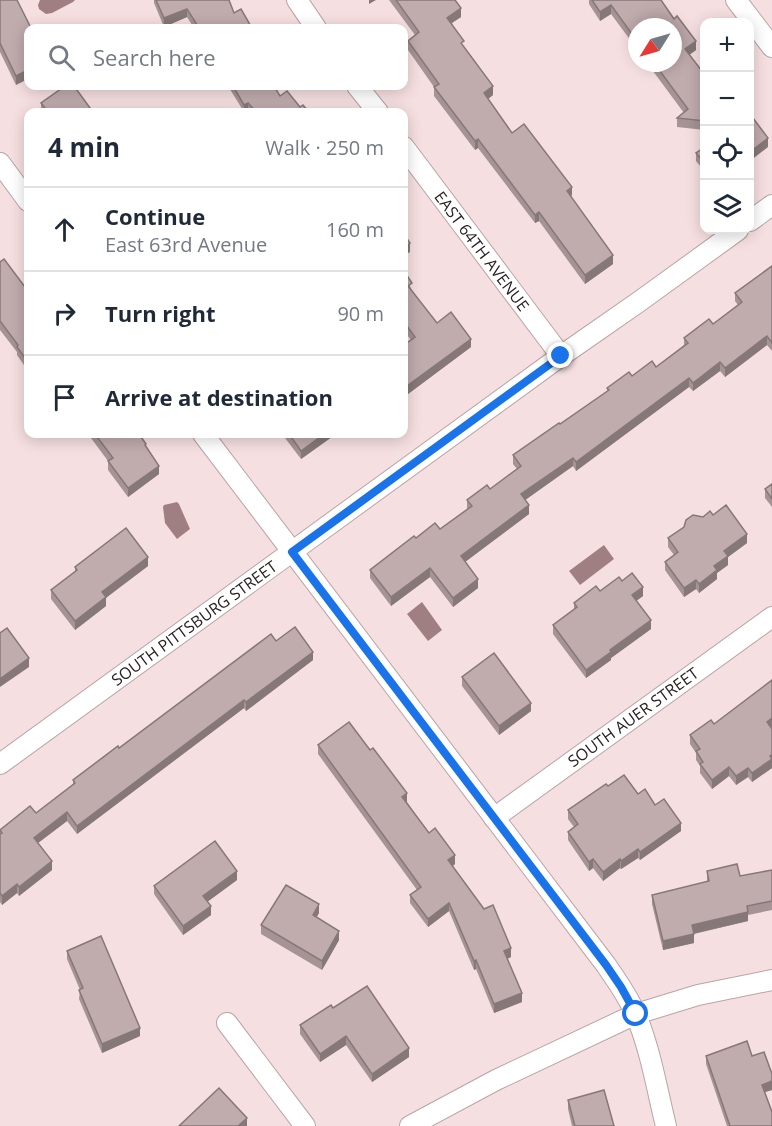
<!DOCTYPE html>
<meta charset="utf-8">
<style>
:root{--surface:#fff;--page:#f2f2f3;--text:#1f2937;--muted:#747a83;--line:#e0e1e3}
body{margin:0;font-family:"Open Sans",sans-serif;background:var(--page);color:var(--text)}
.controls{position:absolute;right:18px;top:18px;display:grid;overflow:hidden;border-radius:12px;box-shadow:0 3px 15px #0003}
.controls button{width:54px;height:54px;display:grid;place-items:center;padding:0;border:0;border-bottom:2px solid var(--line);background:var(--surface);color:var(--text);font:30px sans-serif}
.compass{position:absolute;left:628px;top:18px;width:54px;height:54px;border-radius:50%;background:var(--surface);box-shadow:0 3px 15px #0003;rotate:233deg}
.stop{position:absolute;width:18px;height:18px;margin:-14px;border:4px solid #1a73e8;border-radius:50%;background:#fff}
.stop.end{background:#1a73e8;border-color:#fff;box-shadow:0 2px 6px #0008}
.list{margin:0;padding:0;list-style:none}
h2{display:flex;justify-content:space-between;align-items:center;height:78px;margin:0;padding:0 24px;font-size:26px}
h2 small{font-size:20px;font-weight:400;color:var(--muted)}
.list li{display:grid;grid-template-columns:39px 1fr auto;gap:18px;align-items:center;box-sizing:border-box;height:84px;padding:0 24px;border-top:2px solid var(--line)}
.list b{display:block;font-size:22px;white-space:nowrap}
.list p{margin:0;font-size:20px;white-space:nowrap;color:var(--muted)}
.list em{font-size:20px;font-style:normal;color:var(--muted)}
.icon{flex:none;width:33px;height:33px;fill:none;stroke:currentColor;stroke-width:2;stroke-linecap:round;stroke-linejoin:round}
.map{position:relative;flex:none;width:772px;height:1126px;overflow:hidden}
.search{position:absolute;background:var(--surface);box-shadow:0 3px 15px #0003;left:24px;top:24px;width:384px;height:66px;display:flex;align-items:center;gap:15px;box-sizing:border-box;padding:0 21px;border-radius:12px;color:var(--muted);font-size:22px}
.panel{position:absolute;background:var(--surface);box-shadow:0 3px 15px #0003;left:24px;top:108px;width:384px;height:330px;border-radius:12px}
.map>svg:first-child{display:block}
</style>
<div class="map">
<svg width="772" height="1126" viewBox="0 0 772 1126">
<rect width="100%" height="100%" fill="#f6dfe1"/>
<!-- water -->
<g fill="#a07f82">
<polygon points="40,0 75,0 73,2 52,13 46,14 39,9 38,5"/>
<polygon points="177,502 179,504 190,529 177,539 165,523 163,507 164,505"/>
<polygon points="604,545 614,559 580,585 569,571"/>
<polygon points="422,602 442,630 428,641 407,614"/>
</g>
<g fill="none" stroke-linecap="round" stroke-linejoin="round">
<!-- minor casing -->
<g stroke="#b9a4a6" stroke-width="22">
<g id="minor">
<polyline points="297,0 316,28"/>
<polyline points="736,0 772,47"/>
<polyline points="357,86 378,112"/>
<polyline points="404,147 561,356"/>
<polyline points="0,163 28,201"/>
<polyline points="750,221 772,205"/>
<path d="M203,434l403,531c11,16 22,31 29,48 15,34 22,77 31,113"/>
<polyline points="0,764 561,356 640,301 738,230"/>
<polyline points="494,818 772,617"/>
<polyline points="227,1023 305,1126"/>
<polyline points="410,1126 496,1080 636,1014 698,995 772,980"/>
</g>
</g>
<!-- minor -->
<use href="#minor" stroke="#fff" stroke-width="20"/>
</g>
<!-- wall -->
<g fill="#a59395">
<polygon points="0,0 17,0 16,85 0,52"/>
<polygon points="154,0 229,0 234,13 252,28 194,28 187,17 164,27 154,3"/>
<polygon points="389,0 455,0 461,17 452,23 464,48 493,95 488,99 512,133 572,195 571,196 613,264 585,284 539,221 535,223 478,148 475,150 434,96 434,87 408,50 408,41 415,35"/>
<polygon points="589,0 661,0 696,50 689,55 705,75 705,130 677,127 677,118 684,113 647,63 673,63 637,27 637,49 611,14 600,21 589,4"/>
<polygon points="228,86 274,86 280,96 309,112 244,112"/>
<polygon points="41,103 93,112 42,112 41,111"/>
<polygon points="705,147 705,172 696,161 696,153"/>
<polygon points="0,262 28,291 28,371 17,355 17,352 0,330"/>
<polygon points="772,266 772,351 767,345 725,377 720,371 693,391 689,387 576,471 573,466 525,500 529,514 465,562 478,588 453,607 430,577 391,606 370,578 370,570 416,538 440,529 467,509 467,500 490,489 517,469 513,464 513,455 560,424 607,391 607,388 632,376 656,367 684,345 684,338 713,324 738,305 735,301 735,293"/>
<polygon points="404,271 412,291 437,323 471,347 404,397 404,345 411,340 404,331"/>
<polygon points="88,434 139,434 159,474 128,497 108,470 108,461"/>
<polygon points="282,434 336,434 301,459"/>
<polygon points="772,484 772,507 765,498 765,489"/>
<polygon points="713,515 747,543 728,557 728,565 717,573 717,579 699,593 696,589 684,597 665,570 665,562 674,555 668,547 668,538 703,517"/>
<polygon points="148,566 106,597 106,606 75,630 51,599 51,590 75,572 75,567"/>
<polygon points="622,581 643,596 636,601 651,629 611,658 611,660 586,678 553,634 553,625 574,610 574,603"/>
<polygon points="276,641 313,660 246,711 244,708 77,834 67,821 38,843 52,870 19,896 17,893 2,905 0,902 0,830 36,813 73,785 73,780"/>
<polygon points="462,677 531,711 499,735 462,686"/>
<polygon points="772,680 772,727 771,727 772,729 772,768 752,782 748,777 736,785 729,776 712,789 700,773 700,766 696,760 696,753 690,744 690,735 714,724"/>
<polygon points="318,745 407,802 429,833 455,864 453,866 511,957 507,959 522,1002 494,1013 476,969 474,970 449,911 428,927 410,903 410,895 417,890 318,754"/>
<polygon points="608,786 638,794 655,805 681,831 640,860 638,858 621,869 620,868 603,881 593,868 589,871 568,840 568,832 574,827 568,819 568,810"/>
<polygon points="772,870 772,910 748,915 748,921 694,934 694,943 663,950 652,904 652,895 707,882 707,871 740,876"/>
<polygon points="237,880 207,902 211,915 183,935 154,894 154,886"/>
<polygon points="319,913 316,917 339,940 322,970 261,934 261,925"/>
<polygon points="67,951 140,1036 102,1053 79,999 80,990 67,959"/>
<polygon points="333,1008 409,1057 372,1082 346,1045 320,1062 300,1034 300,1025"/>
<polygon points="706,1056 752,1056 772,1090 765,1092 772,1126 727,1126 706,1064"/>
<polygon points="568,1100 614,1126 572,1126 568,1109"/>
</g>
<!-- shaded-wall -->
<g fill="#867879">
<polygon points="369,0 376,0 369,4"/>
<polygon points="611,5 611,14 600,21 600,12"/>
<polygon points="461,8 461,17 447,26 447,18"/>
<polygon points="187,9 187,17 164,27 164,18"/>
<polygon points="696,41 696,50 685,58 685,49"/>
<polygon points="28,70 28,79 16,85 16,76"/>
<polygon points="493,86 493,95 484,102 484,93"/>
<polygon points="248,103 248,112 244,112 244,105"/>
<polygon points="768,138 768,147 750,161 750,152"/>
<polygon points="478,139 478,148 475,150 475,141"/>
<polygon points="572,187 572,195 567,199 567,191"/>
<polygon points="539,212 539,221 535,223 535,215"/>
<polygon points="410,243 410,252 404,256 404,248"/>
<polygon points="613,255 613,264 585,284 585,275"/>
<polygon points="767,336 767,345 725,377 725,368"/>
<polygon points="471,339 471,347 404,397 404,388"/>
<polygon points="720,362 720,371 693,391 693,383"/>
<polygon points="689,378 689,387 576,471 576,462"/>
<polygon points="324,434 336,434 301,459 301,451"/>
<polygon points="573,458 573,466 521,503 521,494"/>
<polygon points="159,466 159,474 128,497 128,488"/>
<polygon points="529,505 529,514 461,565 461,556"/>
<polygon points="747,534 747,543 728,557 728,565 717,573 717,579 699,593 699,584 714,566 724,551"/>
<polygon points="148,557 148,566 102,601 102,592"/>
<polygon points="430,568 430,577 391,606 391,597"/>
<polygon points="478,579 478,588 453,607 453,598"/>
<polygon points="696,580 696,589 684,597 684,588"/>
<polygon points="643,587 643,596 632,604 632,595"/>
<polygon points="106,597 106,606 75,630 75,621"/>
<polygon points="651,620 651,629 611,658 611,660 586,678 586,670 610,650"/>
<polygon points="313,652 313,660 246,711 246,702"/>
<polygon points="29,658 29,667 0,687 0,679"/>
<polygon points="244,700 244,708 77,834 77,826"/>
<polygon points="531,703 531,711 499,735 499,726"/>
<polygon points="772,718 772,727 767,730 767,722"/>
<polygon points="772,754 772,768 752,782 752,773"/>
<polygon points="729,767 729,776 712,789 712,780"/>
<polygon points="748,768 748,777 736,785 736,776"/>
<polygon points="407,793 407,802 402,805 402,797"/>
<polygon points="67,812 67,821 34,846 34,838"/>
<polygon points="681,823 681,831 640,860 640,852"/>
<polygon points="638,849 638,858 621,869 621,861"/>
<polygon points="455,855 455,864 448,869 448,860"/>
<polygon points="593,859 593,868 589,871 589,862"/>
<polygon points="620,859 620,868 603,881 603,872"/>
<polygon points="52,861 52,870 19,896 19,887"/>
<polygon points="237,871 237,880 203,905 203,896"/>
<polygon points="17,884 17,893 2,905 2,896"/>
<polygon points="449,903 449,911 428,927 428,919"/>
<polygon points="319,904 319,913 313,924 313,915"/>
<polygon points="211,906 211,915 183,935 183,926"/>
<polygon points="748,912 748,921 692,934 692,925"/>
<polygon points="339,931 339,940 322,970 322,961"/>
<polygon points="694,934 694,943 663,950 663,941"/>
<polygon points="511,948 511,957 504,960 504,951"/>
<polygon points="476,960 476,969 474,970 474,961"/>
<polygon points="522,993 522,1002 494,1013 494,1004"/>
<polygon points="140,1028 140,1036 102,1053 102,1044"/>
<polygon points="346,1036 346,1045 320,1062 320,1054"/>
<polygon points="409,1048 409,1057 372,1082 372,1074"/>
<polygon points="772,1081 772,1090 762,1093 762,1085"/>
<polygon points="247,1118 247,1126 238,1126"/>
</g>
<!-- building -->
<g fill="#c0abad" stroke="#867879" stroke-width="1.5">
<polygon points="0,0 17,0 31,28 28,28 28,70 16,76 0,43"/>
<polygon points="156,0 229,0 234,13 241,9 252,28 199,28 187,9 164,18"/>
<polygon points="396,0 455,0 461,8 447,18 464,41 461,43 493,86 484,93 512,133 524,124 572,187 567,191 613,255 585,275 539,212 535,215 478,139 475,141 434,87 439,84 408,41 419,32"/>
<polygon points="592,0 661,0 674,19 677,16 696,41 685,49 705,75 705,121 677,118 688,109 654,63 673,63 673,27 637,27 637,41 611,5 600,12"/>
<polygon points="65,86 74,86 93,112 48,112 41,103"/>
<polygon points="233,86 274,86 280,96 287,91 300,107 303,105 309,112 256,112 248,103 244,105"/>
<polygon points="750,114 768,138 750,152"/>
<polygon points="705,147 705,163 696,153"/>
<polygon points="404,234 410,243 404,248"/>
<polygon points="4,259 28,291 28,362 17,347 18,345 0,321 0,262"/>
<polygon points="772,266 772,343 767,336 725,368 720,362 693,383 689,378 576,462 573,458 521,494 529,505 461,556 478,579 453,598 430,568 391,597 370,570 414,536 416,538 435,523 440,529 472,506 467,500 487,485 490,489 521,466 513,455 559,423 560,424 609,390 607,388 629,372 632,376 652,361 656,367 688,343 684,338 709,319 713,324 742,302 735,293"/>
<polygon points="404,271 412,283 408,286 437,323 451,312 471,339 404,388 404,345 415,337 404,322"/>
<polygon points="95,434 139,434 146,444 145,445 159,466 128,488 108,461 113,458"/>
<polygon points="289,434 324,434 301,451"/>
<polygon points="772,484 772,499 765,489"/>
<polygon points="726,505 747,534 724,551 728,556 714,566 717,570 699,584 696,580 684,588 665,562 678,552 668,538 684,527 686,520 693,515 703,517 710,511 713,515"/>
<polygon points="126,528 148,557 102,592 106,597 75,621 51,590 77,570 75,567"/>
<polygon points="632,573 643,587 632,595 651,620 610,650 611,652 586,670 553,625 577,607 574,603 596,586 600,591 619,577 622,581"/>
<polygon points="295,627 313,652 246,702 244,700 77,826 67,812 34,838 52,861 19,887 17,884 2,896 0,893 0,834 2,833 0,830 30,806 36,813 75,783 73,780 118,746 119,748 271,634 276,641"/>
<polygon points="7,628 29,658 0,679 0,633"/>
<polygon points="494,653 531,703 499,726 462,677"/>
<polygon points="772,680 772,718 767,722 772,729 772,754 770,756 772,759 752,773 748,768 736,776 729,767 712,780 700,764 703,762 696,751 700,749 690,735 711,720 714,724"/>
<polygon points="349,722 370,750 373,748 407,793 402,797 429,833 435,828 455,855 448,860 484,909 493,905 511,948 504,951 522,993 494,1004 476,960 474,961 449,903 428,919 410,895 421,887 318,745"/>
<polygon points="624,775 638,794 645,789 655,805 664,799 681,823 640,852 638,849 621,861 620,859 603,872 593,859 589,862 568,832 578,824 568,810 606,784 608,786"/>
<polygon points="215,841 237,871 203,896 211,906 183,926 154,886"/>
<polygon points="737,864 740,876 772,870 772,901 747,906 748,912 692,925 694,934 663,941 652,895 709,881 707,871"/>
<polygon points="286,885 319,904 313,915 339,931 322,961 261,925"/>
<polygon points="101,936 140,1028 102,1044 79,990 83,988 67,951"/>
<polygon points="367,986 409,1048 372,1074 346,1036 320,1054 300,1025 331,1005 333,1008"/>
<polygon points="747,1041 752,1056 764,1052 772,1074 772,1081 762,1085 772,1112 772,1126 730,1126 706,1056"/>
<polygon points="219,1088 247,1118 238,1126 179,1126"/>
<polygon points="604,1090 614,1126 575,1126 568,1100"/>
</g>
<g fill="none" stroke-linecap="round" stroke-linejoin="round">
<!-- route -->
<polyline stroke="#1a73e8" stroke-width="8" points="561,356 292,552 606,965 621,987 636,1014"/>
</g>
<g text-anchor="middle" stroke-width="5" stroke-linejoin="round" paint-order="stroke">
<!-- street labels -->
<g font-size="16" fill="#282021" stroke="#fff">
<text transform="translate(482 251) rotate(53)" y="6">EAST 64TH AVENUE</text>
<text transform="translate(194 623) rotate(-36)" y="6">SOUTH PITTSBURG STREET</text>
<text transform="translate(633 717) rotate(-36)" y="6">SOUTH AUER STREET</text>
</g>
</g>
</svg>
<div class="controls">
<button>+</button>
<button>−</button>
<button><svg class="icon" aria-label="locate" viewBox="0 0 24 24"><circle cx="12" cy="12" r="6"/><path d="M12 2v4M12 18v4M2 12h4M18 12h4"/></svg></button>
<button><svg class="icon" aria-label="layers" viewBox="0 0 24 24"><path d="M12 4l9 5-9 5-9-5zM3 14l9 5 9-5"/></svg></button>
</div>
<svg class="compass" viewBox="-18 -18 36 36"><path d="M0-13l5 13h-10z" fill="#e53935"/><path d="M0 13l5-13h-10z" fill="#747a83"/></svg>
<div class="stop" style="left:636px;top:1014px"></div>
<div class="stop end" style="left:561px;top:356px"></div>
<div class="search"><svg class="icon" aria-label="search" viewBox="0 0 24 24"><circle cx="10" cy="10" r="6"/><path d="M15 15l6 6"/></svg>Search here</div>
<section class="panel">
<h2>4 min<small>Walk · 250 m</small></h2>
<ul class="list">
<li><svg class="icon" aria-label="ahead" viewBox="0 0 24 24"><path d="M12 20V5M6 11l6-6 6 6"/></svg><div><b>Continue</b><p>East 63rd Avenue</p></div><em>160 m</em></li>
<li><svg class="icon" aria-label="right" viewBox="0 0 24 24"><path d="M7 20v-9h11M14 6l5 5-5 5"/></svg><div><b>Turn right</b></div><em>90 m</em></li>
<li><svg class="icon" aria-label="arrive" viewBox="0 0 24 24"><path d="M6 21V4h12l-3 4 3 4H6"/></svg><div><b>Arrive at destination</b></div></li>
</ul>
</section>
</div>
